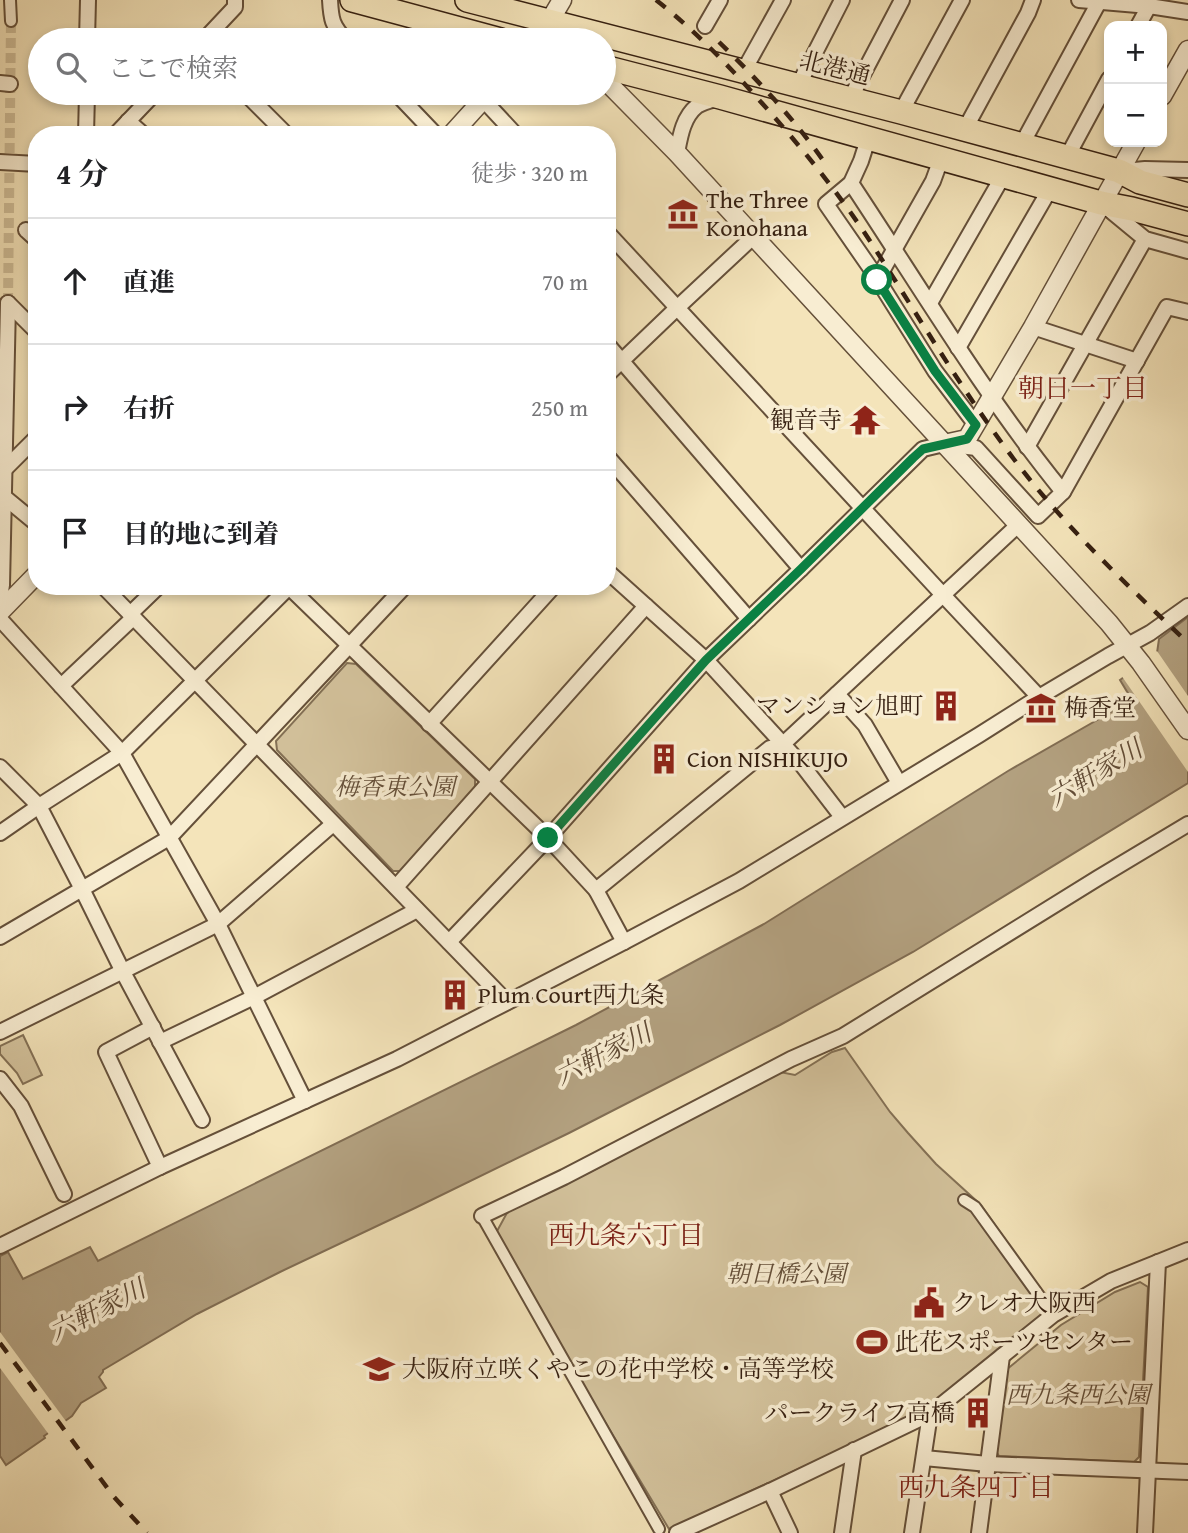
<!DOCTYPE html>
<html lang="ja">
<meta charset="utf-8">
<style>
:root{--surface:#fff;--page:#f2f2f2;--text:#202124;--muted:#757577;--line:#e0e0e0}
body{margin:0;font-family:"Gentium Book Plus","Noto Serif JP",serif;background:var(--page);color:var(--text)}
.controls{position:absolute;right:21px;top:21px;display:grid;overflow:hidden;border-radius:14px;box-shadow:0 4px 10px #0003}
.controls button{width:63px;height:63px;display:grid;place-items:center;padding:0;border:0;border-bottom:2px solid var(--line);background:var(--surface);color:var(--text);font:35px sans-serif}
.stop{position:absolute;width:21px;height:21px;margin:-16px;border:5px solid #0b8043;border-radius:50%;background:#fff}
.stop.end{background:#0b8043;border-color:#fff;box-shadow:0 2px 7px #0008}
.list{margin:0;padding:0;list-style:none}
h2{display:flex;justify-content:space-between;align-items:center;height:91px;margin:0;padding:0 28px;font-size:30px}
h2 small{font-size:23px;font-weight:400;color:var(--muted)}
.list li{display:grid;grid-template-columns:46px 1fr auto;gap:21px;align-items:center;box-sizing:border-box;height:126px;padding:0 28px;border-top:2px solid var(--line)}
.list b{display:block;font-size:26px;white-space:nowrap}
.list em{font-size:23px;font-style:normal;color:var(--muted)}
.icon{flex:none;width:38px;height:38px;fill:none;stroke:currentColor;stroke-width:2;stroke-linecap:round;stroke-linejoin:round}
.map{position:relative;flex:none;width:1188px;height:1533px;overflow:hidden}
.search{position:absolute;background:var(--surface);box-shadow:0 4px 10px #0003;left:28px;top:28px;width:588px;height:77px;display:flex;align-items:center;gap:18px;box-sizing:border-box;padding:0 24px;border-radius:38px;color:var(--muted);font-size:26px}
.panel{position:absolute;background:var(--surface);box-shadow:0 4px 10px #0003;left:28px;top:126px;width:588px;height:469px;border-radius:28px}
.map>svg:first-child{display:block}
</style>
<div class="map">
<svg width="1188" height="1533" viewBox="0 0 1188 1533">
<rect width="100%" height="100%" fill="#f4e4ba"/>
<filter id="stains"><feTurbulence type="fractalNoise" baseFrequency=".00286" numOctaves="4"/><feColorMatrix values="0 0 0 0 .2 0 0 0 0 .09 0 0 0 0 .02 0 0 0 .5 -.17"/></filter>
<radialGradient id="worn" r=".72"><stop offset=".6" stop-color="#630" stop-opacity="0"/><stop offset="1" stop-color="#630" stop-opacity=".3"/></radialGradient>
<!-- green -->
<g fill="#d4c39d" stroke="#847156" stroke-width="2">
<polygon points="347,663 356,664 475,779 475,790 402,871 393,871 277,750 276,741"/>
<polygon points="23,1035 42,1075 23,1084 17,1073 0,1054 0,1046"/>
<polygon points="845,1048 890,1112 908,1133 936,1164 981,1205 1053,1308 930,1408 669,1529 571,1365 496,1233 508,1211 590,1172 780,1072 795,1075 832,1052"/>
<polygon points="1140,1282 1148,1287 1139,1457 1134,1462 999,1456 996,1451 1006,1370 1061,1325 1115,1292"/>
</g>
<!-- water -->
<polygon fill="#b3a180" stroke="#816d53" stroke-width="2" points="1188,617 1188,783 913,952 780,1025 569,1133 415,1208 280,1272 197,1314 103,1370 103,1372 99,1377 106,1388 81,1403 72,1416 44,1436 45,1438 6,1465 0,1456 0,1256 8,1252 23,1279 90,1247 98,1261 576,1025 764,924 1008,771 1132,700 1120,680 1157,653 1159,639"/>
<!-- pier -->
<g fill="#f4e4ba">
<polygon points="1157,651 1188,696 1188,772 1121,675"/>
<polygon points="0,1332 68,1424 50,1436 0,1368"/>
</g>
<g fill="none" stroke-linecap="round" stroke-linejoin="round">
<!-- pedestrian-tunnel -->
<polyline stroke="#cebd98" stroke-width="10" stroke-dasharray="10 5" stroke-linecap="butt" points="8,303 11,21"/>
<!-- pedestrian casing -->
<g stroke="#65503a" stroke-width="14">
<g id="pedestrian">
<polyline points="10,0 11,21"/>
<polyline points="964,1200 975,1207 1053,1315"/>
<polyline points="482,1216 659,1529"/>
</g>
</g>
<!-- minor casing -->
<g stroke="#65503a" stroke-width="18">
<g id="minor">
<path d="M330,0c1,19 2,26 16,40"/>
<polyline points="1079,0 1149,6 1188,12"/>
<polyline points="705,26 720,0"/>
<polyline points="1138,26 1149,6"/>
<polyline points="87,40 88,0"/>
<polyline points="204,40 235,7 235,0"/>
<polyline points="436,40 440,23"/>
<polyline points="743,72 783,0"/>
<polyline points="0,83 10,84"/>
<polyline points="798,86 842,0"/>
<polyline points="245,93 287,135"/>
<polyline points="396,93 436,135"/>
<polyline points="477,93 516,135"/>
<polyline points="850,99 902,0"/>
<polyline points="901,112 962,0"/>
<polyline points="128,121 144,135"/>
<polyline points="965,129 1028,13 1033,0"/>
<polyline points="86,135 87,93"/>
<polyline points="115,135 155,93"/>
<polyline points="868,139 861,161 851,183 826,204 871,269 935,371 976,425"/>
<polyline points="1022,144 1099,2"/>
<path d="M677,153c3,-16 6,-36 20,-47 6,-4 15,-6 22,-8"/>
<polyline points="1067,157 1109,79"/>
<polyline points="0,162 37,164"/>
<polyline points="1124,171 1145,169 1188,170"/>
<path d="M851,183c69,104 133,212 212,309"/>
<polyline points="1105,206 1145,239 1188,251"/>
<polyline points="26,230 37,240"/>
<polyline points="607,232 943,595 1039,697"/>
<polyline points="877,280 933,181 941,159"/>
<polyline points="8,303 37,332"/>
<polyline points="930,303 1003,176"/>
<polyline points="1033,327 1137,361"/>
<polyline points="607,344 801,569"/>
<polyline points="958,348 1050,189"/>
<polyline points="607,375 678,307 753,237"/>
<polyline points="1027,447 1145,239"/>
<polyline points="607,456 749,619"/>
<polyline points="4,470 37,437"/>
<polyline points="0,496 3,496 37,524"/>
<polyline points="607,571 706,660 802,765 842,817"/>
<polyline points="103,586 507,1002"/>
<polyline points="288,586 548,838 596,890 624,942"/>
<polyline points="0,598 2,585 8,303"/>
<polyline points="130,614 159,586"/>
<polyline points="0,619 122,753 218,924 305,1101"/>
<polyline points="61,686 133,618"/>
<polyline points="837,694 865,725 899,783"/>
<polyline points="429,724 554,586"/>
<polyline points="0,767 39,806 82,889 123,972 202,1120"/>
<polyline points="0,833 39,806 122,753 290,586"/>
<polyline points="396,887 646,606"/>
<polyline points="596,890 770,748 782,745 1018,525"/>
<polyline points="0,937 169,838 405,586"/>
<polyline points="449,942 548,838 706,660 801,569 923,449 944,444 976,448 1038,516 1063,492 1167,307 1188,312"/>
<polyline points="153,1027 106,1052 160,1167"/>
<polyline points="0,1032 218,924 333,824"/>
<polyline points="160,1042 254,997 417,910"/>
<polyline points="0,1079 21,1106 64,1194"/>
<polyline points="482,1216 564,1177 791,1059 843,1036 1098,878 1188,824"/>
<polyline points="0,1246 160,1167 397,1059 624,942 739,881 979,735 1039,697 1108,656 1150,633 1188,606"/>
<polyline points="924,1458 988,1464 1188,1472"/>
<polyline points="770,1491 790,1533"/>
<polyline points="677,1533 770,1491 930,1414 1053,1315 1111,1281 1188,1250"/>
<polyline points="842,1533 854,1450"/>
<polyline points="912,1533 930,1414"/>
<polyline points="979,1533 1002,1356"/>
<polyline points="1145,1533 1158,1262"/>
</g>
</g>
<!-- tertiary casing -->
<g stroke="#65503a" stroke-width="21">
<g id="tertiary">
<polyline points="549,22 566,40"/>
<polyline points="533,40 549,22 562,0"/>
<polyline points="604,79 677,153 1109,623 1141,663 1188,730"/>
<polyline points="1162,96 1188,50"/>
<polyline points="451,135 489,93"/>
<polyline points="944,444 967,439 1033,327 1136,142"/>
<polyline points="0,612 37,574"/>
</g>
</g>
<!-- primary casing -->
<g stroke="#351f10" stroke-width="26">
<g id="primary">
<polyline points="352,0 501,40"/>
<polyline points="467,0 901,112 1119,171 1140,182 1188,195"/>
<polyline points="604,67 720,97 1101,203 1132,209 1188,224"/>
</g>
</g>
<!-- pedestrian -->
<use href="#pedestrian" stroke="#f8edd2" stroke-width="10"/>
<!-- minor -->
<use href="#minor" stroke="#f8edd2" stroke-width="14"/>
<!-- tertiary -->
<use href="#tertiary" stroke="#f8edd2" stroke-width="18"/>
<!-- primary -->
<use href="#primary" stroke="#f4e4ba" stroke-width="23"/>
<!-- rail -->
<g stroke="#351f10" stroke-width="4.5" stroke-dasharray="12 12" stroke-linecap="butt">
<path d="M656,0c45,35 83,77 120,119 34,39 66,79 94,122 47,73 91,148 143,217 51,68 114,127 175,185"/>
<path d="M719,42c39,38 77,79 108,124"/>
<polyline points="0,1343 114,1497 147,1533"/>
</g>
</g>
<g fill="none" stroke-linecap="round" stroke-linejoin="round">
<!-- route -->
<polyline stroke="#0b8043" stroke-width="9" points="548,838 706,660 801,569 913,458 923,449 967,439 976,425 935,371 877,280"/>
</g>
<!-- icons -->
<defs>
<g id="museum-bare" transform="scale(2.415)"><path d="M0-6L6-3V-2H-6V-3ZM-5-1h2V3h-2ZM-1-1h2V3h-2ZM3-1h2V3H3ZM-6 4H6V6H-6Z" fill="#8f2418" stroke="#f8edd2" stroke-width="2.5" paint-order="stroke"/></g>
<g id="temple-bare" transform="scale(2.415)"><path d="M0-6L5-2H3V0L6.5 2.5H4V6H1.5V3h-3V6H-4V2.5H-6.5L-3 0V-2H-5Z" fill="#8f2418" stroke="#f8edd2" stroke-width="2.5" paint-order="stroke"/></g>
<g id="building-bare" transform="scale(2.415)"><path d="M-4-6H4V6H1V3H-1V6H-4ZM-2.5-4.3h1.7v1.8h-1.7ZM.8-4.3h1.7v1.8H.8ZM-2.5-1h1.7V.8h-1.7ZM.8-1h1.7V.8H.8Z" fill="#8f2418" stroke="#f8edd2" stroke-width="2.5" paint-order="stroke"/></g>
<g id="civic-bare" transform="scale(2.415)"><path d="M-.6-6.5H3V-4.5H.6V-3L4-1V1h2V6H-6V1h2V-1L-.6-3ZM-1.2 2.5V6h2.4V2.5Z" fill="#8f2418" stroke="#f8edd2" stroke-width="2.5" paint-order="stroke"/></g>
<g id="stadium-bare" transform="scale(2.415)"><path d="M0-5a6.5 5 0 1 0 0 10a6.5 5 0 1 0 0-10ZM-3.5-1.8h7v3.6h-7Z" fill="#8f2418" stroke="#f8edd2" stroke-width="2.5" paint-order="stroke"/></g>
<g id="school-bare" transform="scale(2.415)"><path d="M0-5L7-2L0 1L-7-2ZM-4 1L0 2.5L4 1V4Q0 6-4 4Z" fill="#8f2418" stroke="#f8edd2" stroke-width="2.5" paint-order="stroke"/></g>
</defs>
<g fill-rule="evenodd">
<use href="#museum-bare" x="683" y="214"/>
<use href="#temple-bare" x="865" y="420"/>
<use href="#building-bare" x="946" y="706"/>
<use href="#museum-bare" x="1041" y="708"/>
<use href="#building-bare" x="664" y="759"/>
<use href="#building-bare" x="455" y="995"/>
<use href="#civic-bare" x="929" y="1303"/>
<use href="#stadium-bare" x="872" y="1342"/>
<use href="#school-bare" x="379" y="1369"/>
<use href="#building-bare" x="978" y="1413"/>
</g>
<g text-anchor="middle" stroke-width="7" stroke-linejoin="round" paint-order="stroke">
<!-- street labels -->
<g font-size="24" fill="#351f10" stroke="#f8edd2">
<text transform="translate(835 68) rotate(14)" y="8">北港通</text>
</g>
<!-- poi labels -->
<g font-size="24" fill="#351f10" stroke="#f8edd2" text-anchor="start">
<text x="706" y="208">The Three<tspan x="706" dy="28">Konohana</tspan></text>
<text x="842" y="428" text-anchor="end">観音寺</text>
<text x="923" y="714" text-anchor="end">マンション旭町</text>
<text x="1064" y="716">梅香堂</text>
<text x="687" y="767">Cion NISHIKUJO</text>
<text x="478" y="1003">Plum Court西九条</text>
<text x="952" y="1311">クレオ大阪西</text>
<text x="895" y="1350">此花スポーツセンター</text>
<text x="402" y="1377">大阪府立咲くやこの花中学校・高等学校</text>
<text x="955" y="1421" text-anchor="end">パークライフ高橋</text>
</g>
<!-- park labels -->
<g font-size="24" font-style="italic" fill="#65503a" stroke="#f8edd2">
<text x="395" y="795">梅香東公園</text>
<text x="786" y="1282">朝日橋公園</text>
<text x="1078" y="1403">西九条西公園</text>
</g>
<!-- neighbourhood labels -->
<g font-size="26" fill="#7a1f14" stroke="#f8edd2">
<text x="1083" y="397">朝日一丁目</text>
<text x="626" y="1244">西九条六丁目</text>
<text x="976" y="1496">西九条四丁目</text>
</g>
<!-- water labels -->
<g font-size="26" font-style="italic" fill="#614c37" stroke="#f8edd2">
<text transform="translate(1095 773) rotate(-31)" y="9">六軒家川</text>
<text transform="translate(603 1054) rotate(-27)" y="9">六軒家川</text>
<text transform="translate(97 1310) rotate(-27)" y="9">六軒家川</text>
</g>
</g>
<rect width="100%" height="100%" filter="url(#stains)"/>
<rect width="100%" height="100%" fill="url(#worn)"/>
</svg>
<div class="controls">
<button>+</button>
<button>−</button>
</div>
<div class="stop" style="left:877px;top:280px"></div>
<div class="stop end" style="left:548px;top:838px"></div>
<div class="search"><svg class="icon" aria-label="search" viewBox="0 0 24 24"><circle cx="10" cy="10" r="6"/><path d="M15 15l6 6"/></svg>ここで検索</div>
<section class="panel">
<h2>4 分<small>徒歩 · 320 m</small></h2>
<ul class="list">
<li><svg class="icon" aria-label="ahead" viewBox="0 0 24 24"><path d="M12 20V5M6 11l6-6 6 6"/></svg><div><b>直進</b></div><em>70 m</em></li>
<li><svg class="icon" aria-label="right" viewBox="0 0 24 24"><path d="M7 20v-9h11M14 6l5 5-5 5"/></svg><div><b>右折</b></div><em>250 m</em></li>
<li><svg class="icon" aria-label="arrive" viewBox="0 0 24 24"><path d="M6 21V4h12l-3 4 3 4H6"/></svg><div><b>目的地に到着</b></div></li>
</ul>
</section>
</div>
